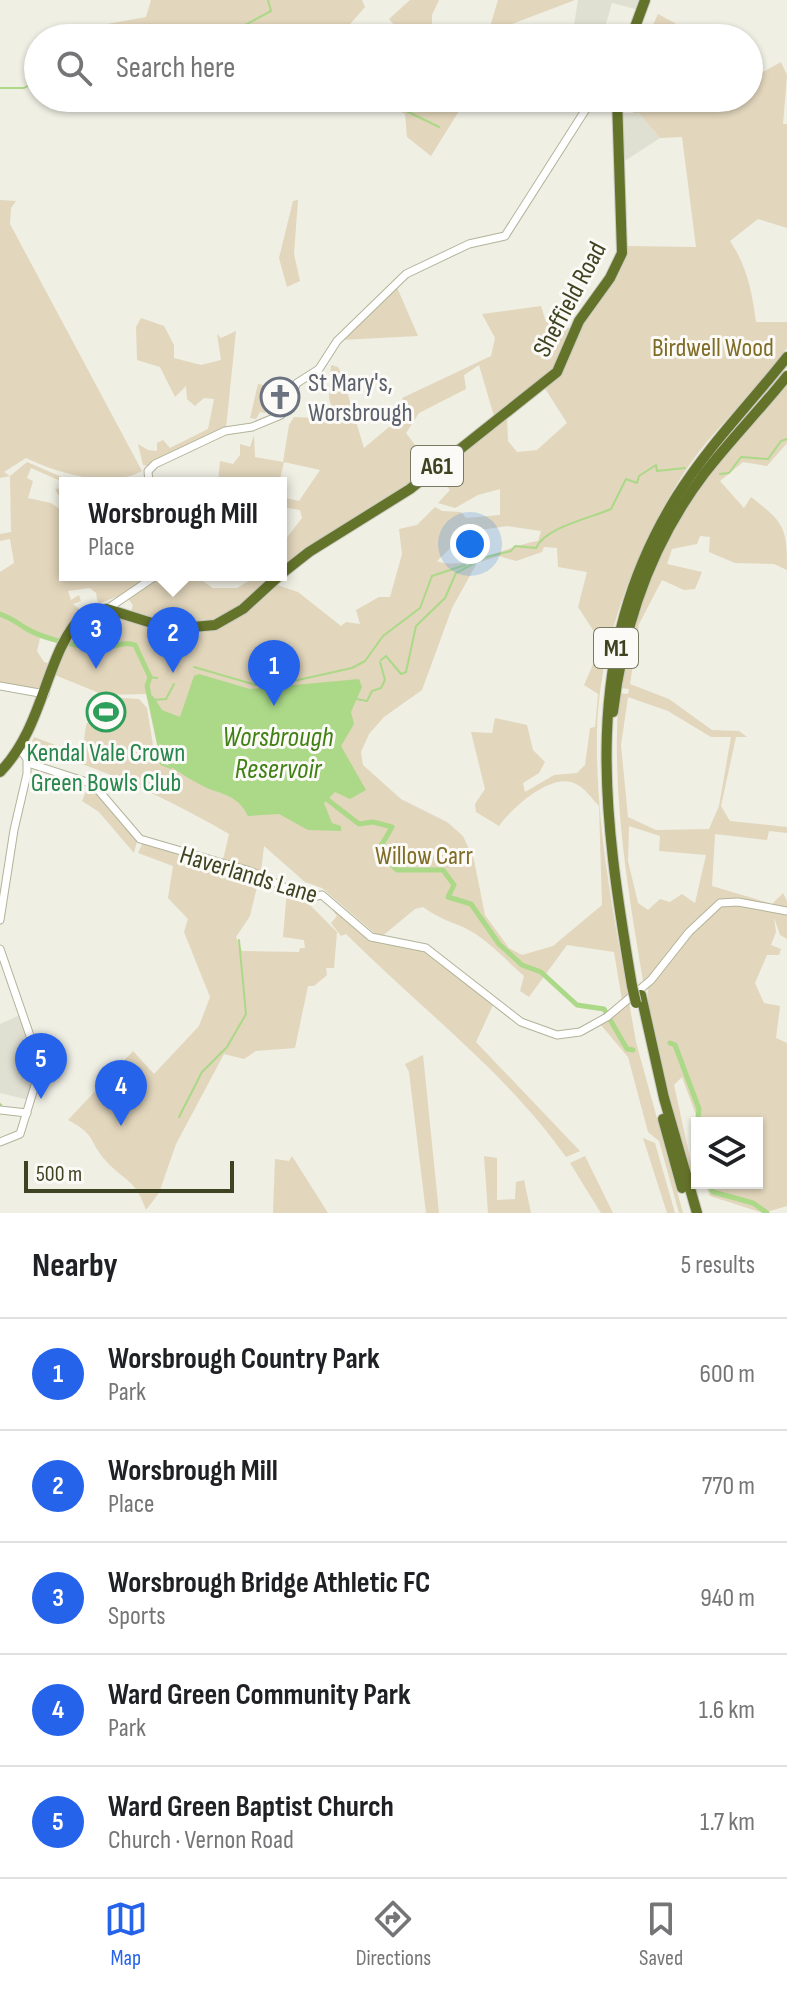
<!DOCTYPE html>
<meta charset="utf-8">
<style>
:root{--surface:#fff;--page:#f6f6f6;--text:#202124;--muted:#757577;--line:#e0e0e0;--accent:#2563eb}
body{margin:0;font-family:"Sofia Sans Condensed",sans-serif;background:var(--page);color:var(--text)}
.controls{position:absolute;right:24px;bottom:24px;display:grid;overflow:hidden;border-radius:0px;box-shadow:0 2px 6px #0004}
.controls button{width:72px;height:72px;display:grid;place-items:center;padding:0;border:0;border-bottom:2px solid var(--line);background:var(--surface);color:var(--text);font:40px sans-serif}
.scale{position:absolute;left:24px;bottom:20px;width:210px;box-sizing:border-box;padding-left:8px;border:4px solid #3e4321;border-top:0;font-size:22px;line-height:28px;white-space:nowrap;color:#3e4321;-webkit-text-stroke:6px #fbfaf6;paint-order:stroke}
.you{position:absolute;left:470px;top:544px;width:28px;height:28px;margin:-20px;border:6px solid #fff;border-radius:50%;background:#1a73e8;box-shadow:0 0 0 12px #1a73e833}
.badge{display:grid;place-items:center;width:52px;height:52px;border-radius:50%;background:var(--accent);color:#fff;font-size:26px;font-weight:700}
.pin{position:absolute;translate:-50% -66px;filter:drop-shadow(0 2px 4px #0008)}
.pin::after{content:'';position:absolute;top:42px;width:28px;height:24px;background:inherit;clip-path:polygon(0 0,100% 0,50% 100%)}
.popup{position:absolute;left:59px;top:477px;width:228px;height:104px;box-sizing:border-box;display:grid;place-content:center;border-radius:0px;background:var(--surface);filter:drop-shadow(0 2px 6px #0005);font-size:26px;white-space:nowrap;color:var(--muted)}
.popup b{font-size:30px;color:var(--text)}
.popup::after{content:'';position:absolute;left:50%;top:100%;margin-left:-16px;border:16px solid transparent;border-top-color:var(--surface)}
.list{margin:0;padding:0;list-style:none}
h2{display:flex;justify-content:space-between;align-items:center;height:104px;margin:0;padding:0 32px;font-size:34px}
h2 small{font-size:26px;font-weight:400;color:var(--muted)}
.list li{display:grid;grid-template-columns:52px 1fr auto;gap:24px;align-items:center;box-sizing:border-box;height:112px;padding:0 32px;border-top:2px solid var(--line)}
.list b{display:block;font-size:30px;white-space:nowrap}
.list p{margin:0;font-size:26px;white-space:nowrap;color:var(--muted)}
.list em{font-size:26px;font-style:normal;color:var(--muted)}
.icon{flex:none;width:44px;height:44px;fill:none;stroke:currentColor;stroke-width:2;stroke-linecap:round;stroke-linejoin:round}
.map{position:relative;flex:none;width:787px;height:1213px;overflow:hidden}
.search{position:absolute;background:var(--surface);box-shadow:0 2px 6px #0004;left:24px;right:24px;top:24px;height:88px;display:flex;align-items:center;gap:20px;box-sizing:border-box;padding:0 28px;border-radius:44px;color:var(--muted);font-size:30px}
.sheet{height:664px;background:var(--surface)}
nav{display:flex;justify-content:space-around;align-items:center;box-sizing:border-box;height:112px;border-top:2px solid var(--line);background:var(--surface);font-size:22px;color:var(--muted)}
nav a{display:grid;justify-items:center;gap:4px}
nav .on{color:var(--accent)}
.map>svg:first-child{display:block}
</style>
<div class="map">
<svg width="787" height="1213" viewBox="0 0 787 1213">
<rect width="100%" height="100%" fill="#efefe4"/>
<!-- built -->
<g fill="#dfdfd2">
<polygon points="578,0 642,0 639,10 612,3 602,38 572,38"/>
<polygon points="620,113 639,113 660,138 623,162"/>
<polygon points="20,1015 34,1052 33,1087 29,1100 0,1093 0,1024"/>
</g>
<!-- green -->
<g fill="#e2d6bc" fill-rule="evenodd">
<polygon points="151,0 362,0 365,7 338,38 106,38 107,24 146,17"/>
<polygon points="410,0 439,0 432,15 432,38 405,38 389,19"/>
<polygon points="498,0 575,0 488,33"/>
<polygon points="658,14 702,38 647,38"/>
<path d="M781,62l6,13 -4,49h4v104l-29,-9 -28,22c17,25 22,51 26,81h31v26c-32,47 -78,83 -107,131 -46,75 -80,162 -83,250 -2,87 15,180 31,265l-6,6 -8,-48 -47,-7 -38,52 -9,-6 4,-15c-18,-16 -39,-39 -61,-49 -15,-6 -26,-10 -40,-20l-8,2 -35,29 -58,-50 -17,-6 -41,-36 -3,26 -38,-12 6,-26c-60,-35 -120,-63 -186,-83l-4,1 -2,11 -7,-3 -2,-10 6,-13 48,18 4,-30 18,-28 35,2 8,9 7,43 4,-1 -12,-56 -42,1 -49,-20c20,-46 19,-67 75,-61l3,-9 -9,-11 -26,10 -2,-11 -6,-5 -22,3 3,9 8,-5 2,6 -8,3 8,6 -20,34 -21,-6 -3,13 7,11 9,3 -10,26 -43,-9v-110l14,-9 -4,-24 -10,2v-7l11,-2 -1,-56 -10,2v-278l16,1 -5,7 -1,16 132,247c-32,18 -85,2 -116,-13l-22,14 6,4 17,-14 37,16h82l1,5h-82v92h129l19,13h24l21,-13h19l-3,9 24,8 43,34 5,-4 14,2 -4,-14 23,-13h11l12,-43 -3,-25 18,-4 18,-18 7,4 19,1 5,6 34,-3v-26l-22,6 -23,13 -17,-5 12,-13 -16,-17 73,-55 1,23 9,11 20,-2 30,-27 -23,-36 83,-141 69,1 -14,-110 -22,1 -21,-25h-6l-1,-15h117v-12l4,5 8,-18zM31,468l32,14v6l-8,1 8,14 -2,7 -10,-7 -23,-5 5,-17 -6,-3zM507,526l34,5 -3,10c-30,4 -75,31 -101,20l30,-29zM544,547l13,1 1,19 29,5 -9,35 24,37 -18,41 14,9 -3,33 -5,1 -5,37 -8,8 -23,2 -29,17 -2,-9 16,-10 6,-11 -12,-12 -6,-25 -32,-7 -3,15 -21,-1 14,57 -10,15 1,8 23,14c12,-17 53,-55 77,-42 9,4 16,15 23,22l3,99 -49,41 -31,9 -13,-7 -24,-33 -11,-55 -11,-24 -16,-14 -46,-23 -38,-34 -2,-13 8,-18 15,-17 38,-27 30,-82 25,-45 22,-7 17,5 26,-9z"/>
<polygon points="372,98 467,98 431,156 407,137 405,114"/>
<polygon points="298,200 294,254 300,281 287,287 279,258 293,201"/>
<polygon points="396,285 418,336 341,340"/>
<polygon points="541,306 546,322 574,329 559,365 494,416 479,365 464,375 466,389 419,413 406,433 432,468 411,485 281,572 281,545 302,518 300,510 281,507 281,497 299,501 320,470 284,462 279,483 218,483 220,461 233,464 240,455 240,444 250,447 254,435 255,457 283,462 289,425 294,417 335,419 329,398 331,365 338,367 342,375 364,448 408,411 402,398 491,356 495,338 482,314"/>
<polygon points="141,318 164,326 174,345 174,358 201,365 221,360 217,334 221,338 236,331 226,428 147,466 143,465 138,444 148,450 157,451 157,443 163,440 170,448 208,429 214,399 204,398 195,406 187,399 186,386 175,397 160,367 137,360 136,327"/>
<path d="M787,383v60l-20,23 -24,-4 -23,19 24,27 7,-11c34,26 36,31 36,73l-13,-6 -39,-1 -26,-11 1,-15 -10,-1 -3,8 -25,5 -5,15 35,8 -7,17 -11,1 -22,-10 -23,44 -9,60 39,15 43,31 27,1 8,6h-11l-15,69 9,15 57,6v6l-18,-2 -2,9 -52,-6 -3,52 60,18 11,-11 4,8v38l-7,-4 -6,-18 2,15 -5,13 10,4 -2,6h-12l-12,28 9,20 16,3 -4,32 11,5v163l-24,7 -53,-17 -5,-13h52v-60h-58l-17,-46 -8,8 28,128c-13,-43 -66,-202 -52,-236l-7,4c-16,-96 -32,-191 -24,-288l9,1 1,-5 -9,-1c8,-38 16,-77 31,-113 31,-74 84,-132 136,-192zM628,697l40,14 43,26h20l-12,69 -10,23 -53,1 -28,-13 -7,-72zM629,826l31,10 -1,15 47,4 -11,48 -13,-9 -12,8 -10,-3 -12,11 -10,-7 -10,-42z"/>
<polygon points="258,384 290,390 285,408 268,404 265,413 260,412 256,419 250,418"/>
<polygon points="89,784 137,841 134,853 99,812 82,801"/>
<path d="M143,842l116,36 -9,38 -14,21 6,14 57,1 1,-4h5l-1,-8 -21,-3 4,-48 18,11 32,32 -3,36h-8l1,7 -13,11h-6l-13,62 -39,3 -12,8 -20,-5 -48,90 -17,49 -13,17c-11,-32 -21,-28 -40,-49 -18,-20 -9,-26 -38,-41l65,-69 21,23 45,-48 11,-29 -26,-65 4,-13 -20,-21 5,-32 -35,-13z"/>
<path d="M327,903l43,36 12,5 31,2 20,9 60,50 -17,37 104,109 -14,6c-60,-85 -147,-150 -220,-223l-5,2 -10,-13 6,-7z"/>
<polygon points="629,1002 636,1042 683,1213 679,1213 659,1141 648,1132 628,1057 601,1025"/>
<polygon points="423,1055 439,1213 426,1213 409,1072 405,1064"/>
<polygon points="643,1138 655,1143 675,1213 667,1213"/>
<polygon points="292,1156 328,1213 273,1213 275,1159 289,1161"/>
<polygon points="484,1156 497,1158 497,1200 515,1199 516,1182 524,1180 531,1213 488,1213"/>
<polygon points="585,1156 613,1213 601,1213 570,1163"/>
</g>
<!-- water -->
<path fill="#abd988" d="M199,674l51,15 109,-10 3,8 -11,25 3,12 -13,22 25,44 -16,9 -15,-7 -11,11 8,20 9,3v5l-33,-1 -29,-16 -31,2c-10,-20 -23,-21 -41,-28 -13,-6 -28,-16 -39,-23l3,-17 -14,-5 -10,-47h6l9,14 18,7 14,-41z"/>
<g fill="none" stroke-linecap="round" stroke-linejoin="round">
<!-- stream -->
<g stroke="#abd988" stroke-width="2">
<polyline points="221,38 271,11 268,0"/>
<polyline points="0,88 24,88 38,80"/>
<polyline points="380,98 439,127"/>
<polyline points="720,474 729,473 741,457 768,459 781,441 787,439"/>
<path d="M381,660l5,-4 15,18 5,-2 10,-46 29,-28 11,-25 30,-16 25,-6 4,-5 21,2c9,-21 55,-30 75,-39l15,-30 11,4 2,-7 17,-11 1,6 28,-3"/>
<polyline points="194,667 256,685 289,682 352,668 365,661 383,636 420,608 432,576 465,565"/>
<polyline points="150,677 157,678"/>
<polyline points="356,699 367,701 372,691 381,688 385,680 380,662"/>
<polyline points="153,700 166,699 174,684"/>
<polyline points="158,742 161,764 171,768"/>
<polyline points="0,1104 1,1105"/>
<polyline points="179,1117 202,1072 227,1047 246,1014 239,940"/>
</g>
<!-- river -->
<g stroke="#abd988" stroke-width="5">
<path d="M0,614c12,4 17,9 27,15 17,10 46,15 66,20 15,3 27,-9 42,-4l15,32 -3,9 3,13"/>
<polyline points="324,797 359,824 373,822 392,827 378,851 397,870 443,870 454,885 448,897 471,904 499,944 522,965 541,972 577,1005 604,1009 627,1049 633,1050"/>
<polyline points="670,1043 675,1045 699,1109 698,1118 704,1123"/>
<polyline points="708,1183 713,1192 753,1203 767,1213"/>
</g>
<!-- secondary casing -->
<g stroke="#b2b499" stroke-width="9">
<g id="secondary">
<polyline points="149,483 148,471 155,464 225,431 252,427 281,415 297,383 319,369 337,341 406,274 469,244 505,236 593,98"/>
<polyline points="107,609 157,575"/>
<polyline points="0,686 45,694"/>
<polyline points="28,763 93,784 140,839 250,871 307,898 322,895 371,937 426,948 521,1022 557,1035 580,1032 607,1017 651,980 689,932 720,903 738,902 787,911"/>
<polyline points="0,920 14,830 27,774 27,759 20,749"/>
<polyline points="0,949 37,1056 36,1082 20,1134 0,1142"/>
<polyline points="0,1110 27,1113"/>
</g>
</g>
<!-- highway casing -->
<g stroke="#c9cac1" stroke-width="12">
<g id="highway">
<polyline points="631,38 645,0"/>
<polyline points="281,574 309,552 410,489 557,372 579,321 610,278 622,253 617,98"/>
<path d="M613,712c10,-86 38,-168 91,-238 26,-34 56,-64 83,-98"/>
<path d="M0,772c46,-47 45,-122 85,-159l22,-4 64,20 44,-4 28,-16 37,-34"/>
<path d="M632,986c-29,-172 -53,-333 45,-490 32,-51 73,-92 110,-139"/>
<polyline points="641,995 664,1098 697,1213"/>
<polyline points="663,1119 682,1188"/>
</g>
</g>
<!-- secondary -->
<use href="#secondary" stroke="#fff" stroke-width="7"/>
<!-- highway -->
<use href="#highway" stroke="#64732a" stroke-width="10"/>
<!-- highway-bridge casing -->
<g stroke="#c9cac1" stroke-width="12" stroke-linecap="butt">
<polyline id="highway-bridge" points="632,986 636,1003"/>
</g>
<!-- highway-bridge -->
<use href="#highway-bridge" stroke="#64732a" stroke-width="10"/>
</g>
<!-- icons -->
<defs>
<g id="church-ring" transform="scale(2)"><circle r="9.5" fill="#fbfaf6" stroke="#6b7280" stroke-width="1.5"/><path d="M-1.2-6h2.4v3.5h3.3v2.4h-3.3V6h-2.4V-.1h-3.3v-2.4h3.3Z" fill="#6b7280"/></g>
<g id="stadium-ring" transform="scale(2)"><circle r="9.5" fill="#fbfaf6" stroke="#2e9e5b" stroke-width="1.5"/><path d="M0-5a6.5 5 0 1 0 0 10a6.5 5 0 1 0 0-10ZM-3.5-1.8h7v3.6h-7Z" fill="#2e9e5b"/></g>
</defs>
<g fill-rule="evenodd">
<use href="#church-ring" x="280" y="397"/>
<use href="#stadium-ring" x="106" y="712"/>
</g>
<g text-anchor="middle" stroke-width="6" stroke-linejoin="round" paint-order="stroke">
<!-- shield labels -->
<g fill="#fbfaf6" stroke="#777a61" stroke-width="2">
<rect x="411" y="446" width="52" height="40" rx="6"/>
<rect x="594" y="628" width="44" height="40" rx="6"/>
</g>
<g font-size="24" font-weight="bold" fill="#3e4321">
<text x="437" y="474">A61</text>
<text x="616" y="656">M1</text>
</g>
<!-- street labels -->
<g font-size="26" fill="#3e4321" stroke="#fbfaf6">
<text transform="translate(569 299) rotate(-62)" y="9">Sheffield Road</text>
<text transform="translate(249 874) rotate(17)" y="9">Haverlands Lane</text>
</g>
<!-- park labels -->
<g font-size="26" fill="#7f6d27" stroke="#fbfaf6">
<text x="713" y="356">Birdwell Wood</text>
<text x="424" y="864">Willow Carr</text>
</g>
<!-- worship labels -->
<g font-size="26" fill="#5b616d" stroke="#fbfaf6" text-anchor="start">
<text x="308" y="391">St Mary's,<tspan x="308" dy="30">Worsbrough</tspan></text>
</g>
<!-- leisure labels -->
<g font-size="26" fill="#27864d" stroke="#fbfaf6">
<text x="106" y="761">Kendal Vale Crown<tspan x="106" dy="30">Green Bowls Club</tspan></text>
</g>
<!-- water labels -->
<g font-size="28" font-style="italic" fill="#418014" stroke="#fbfaf6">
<text x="278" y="746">Worsbrough<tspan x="278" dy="32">Reservoir</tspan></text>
</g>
</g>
</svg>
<div class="controls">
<button><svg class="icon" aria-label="layers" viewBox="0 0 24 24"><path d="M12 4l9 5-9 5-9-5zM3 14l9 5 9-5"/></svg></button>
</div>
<div class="scale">500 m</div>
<div class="you"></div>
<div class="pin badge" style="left:274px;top:706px">1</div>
<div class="pin badge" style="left:173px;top:673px">2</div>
<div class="popup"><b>Worsbrough Mill</b>Place</div>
<div class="pin badge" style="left:96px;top:669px">3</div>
<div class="pin badge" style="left:121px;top:1126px">4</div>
<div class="pin badge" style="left:41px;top:1099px">5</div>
<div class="search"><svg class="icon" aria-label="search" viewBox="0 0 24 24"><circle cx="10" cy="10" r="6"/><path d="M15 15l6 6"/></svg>Search here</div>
</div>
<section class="sheet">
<h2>Nearby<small>5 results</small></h2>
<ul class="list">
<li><span class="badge">1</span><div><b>Worsbrough Country Park</b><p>Park</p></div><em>600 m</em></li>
<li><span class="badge">2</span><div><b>Worsbrough Mill</b><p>Place</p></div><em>770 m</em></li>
<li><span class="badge">3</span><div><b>Worsbrough Bridge Athletic FC</b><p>Sports</p></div><em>940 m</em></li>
<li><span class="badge">4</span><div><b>Ward Green Community Park</b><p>Park</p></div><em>1.6 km</em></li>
<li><span class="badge">5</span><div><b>Ward Green Baptist Church</b><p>Church · Vernon Road</p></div><em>1.7 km</em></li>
</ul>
</section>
<nav>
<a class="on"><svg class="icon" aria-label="map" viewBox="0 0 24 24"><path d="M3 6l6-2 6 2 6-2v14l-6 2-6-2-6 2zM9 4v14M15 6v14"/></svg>Map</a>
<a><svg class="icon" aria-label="directions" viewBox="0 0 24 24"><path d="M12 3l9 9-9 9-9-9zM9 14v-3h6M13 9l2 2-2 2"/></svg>Directions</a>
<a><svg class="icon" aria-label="saved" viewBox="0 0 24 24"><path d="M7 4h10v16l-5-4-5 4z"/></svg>Saved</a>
</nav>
